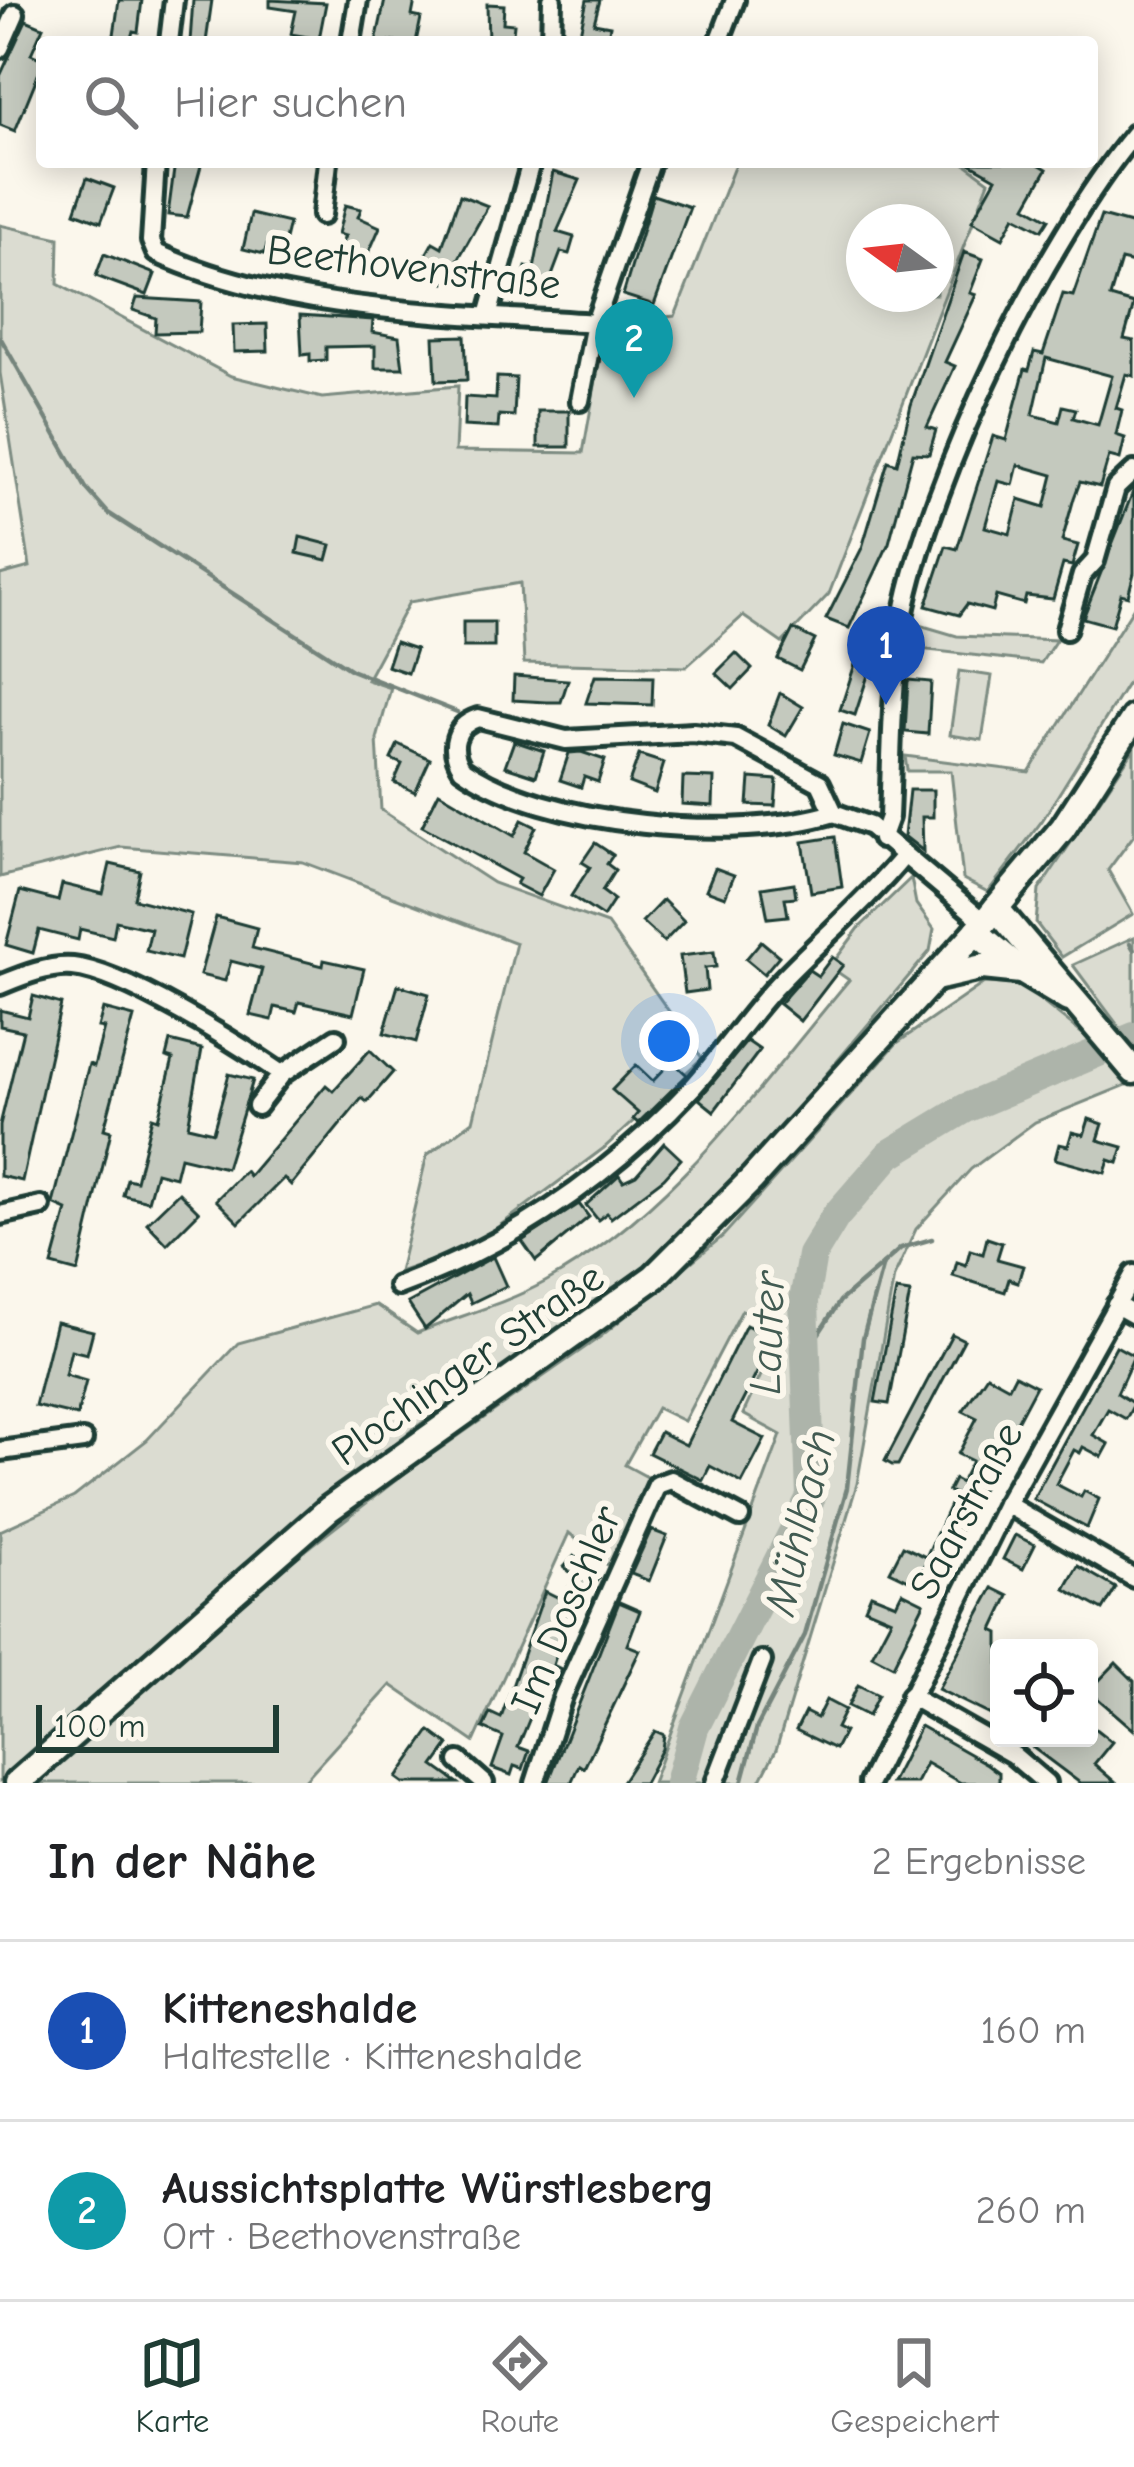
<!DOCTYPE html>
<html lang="de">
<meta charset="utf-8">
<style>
:root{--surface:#fff;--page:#f2f2f2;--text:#202124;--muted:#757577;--line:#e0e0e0;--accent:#1f3d34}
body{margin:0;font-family:"Comic Neue",sans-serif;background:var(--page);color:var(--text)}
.controls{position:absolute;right:36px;bottom:36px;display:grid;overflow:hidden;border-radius:12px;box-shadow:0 6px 30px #0003}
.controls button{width:108px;height:108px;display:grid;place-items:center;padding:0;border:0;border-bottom:3px solid var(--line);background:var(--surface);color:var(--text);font:60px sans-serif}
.compass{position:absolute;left:846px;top:204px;width:108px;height:108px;border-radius:50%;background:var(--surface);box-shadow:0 6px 30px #0003;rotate:285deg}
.scale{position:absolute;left:36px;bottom:30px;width:243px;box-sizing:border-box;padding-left:12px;border:6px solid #1f3d34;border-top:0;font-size:33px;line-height:42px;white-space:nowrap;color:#1f3d34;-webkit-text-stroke:9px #fbf7ec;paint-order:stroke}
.you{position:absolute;left:669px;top:1041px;width:42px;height:42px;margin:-30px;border:9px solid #fff;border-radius:50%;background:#1a73e8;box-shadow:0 0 0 18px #1a73e833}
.badge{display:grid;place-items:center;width:78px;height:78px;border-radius:50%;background:var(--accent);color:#fff;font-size:39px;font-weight:700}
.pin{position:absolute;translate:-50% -99px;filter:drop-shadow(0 3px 6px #0008)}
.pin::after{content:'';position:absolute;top:63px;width:42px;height:36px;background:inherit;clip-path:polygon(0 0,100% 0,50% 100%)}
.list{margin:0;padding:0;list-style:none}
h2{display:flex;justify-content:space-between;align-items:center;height:156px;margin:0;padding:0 48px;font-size:51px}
h2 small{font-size:39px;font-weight:400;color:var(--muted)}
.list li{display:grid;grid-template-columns:78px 1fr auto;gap:36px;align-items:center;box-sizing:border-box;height:180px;padding:0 48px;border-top:3px solid var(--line)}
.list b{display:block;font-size:45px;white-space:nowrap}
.list p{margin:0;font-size:39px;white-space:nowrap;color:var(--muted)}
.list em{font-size:39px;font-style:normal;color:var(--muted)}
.icon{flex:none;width:66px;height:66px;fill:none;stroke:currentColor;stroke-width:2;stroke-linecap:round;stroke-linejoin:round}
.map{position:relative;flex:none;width:1134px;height:1783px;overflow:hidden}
.search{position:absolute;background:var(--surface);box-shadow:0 6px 30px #0003;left:36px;right:36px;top:36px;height:132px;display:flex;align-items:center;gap:30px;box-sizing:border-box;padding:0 42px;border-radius:12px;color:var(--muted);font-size:45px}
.sheet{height:516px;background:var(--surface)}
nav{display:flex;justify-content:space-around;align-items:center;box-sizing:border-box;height:168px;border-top:3px solid var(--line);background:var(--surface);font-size:33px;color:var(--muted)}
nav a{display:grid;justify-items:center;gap:6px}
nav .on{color:var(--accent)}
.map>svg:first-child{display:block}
</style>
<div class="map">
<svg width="1134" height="1783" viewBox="0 0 1134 1783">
<rect width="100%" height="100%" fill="#fbf7ec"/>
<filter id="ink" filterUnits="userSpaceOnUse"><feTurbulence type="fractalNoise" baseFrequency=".00833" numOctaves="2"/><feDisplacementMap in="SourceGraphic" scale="24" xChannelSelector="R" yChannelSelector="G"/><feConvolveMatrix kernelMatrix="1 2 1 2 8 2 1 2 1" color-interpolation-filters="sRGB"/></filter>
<g filter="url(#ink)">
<!-- green -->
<g fill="#dbdcd1" stroke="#7d8c82" stroke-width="3" fill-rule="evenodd">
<path d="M736,162h227l26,19 -160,413 -47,49 -39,-27 -57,51 -162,-4 -4,-80 -111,19 -42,78 24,8 -14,51 4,71 112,73 114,41 95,134 -98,90 -133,99 -72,25 28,-117 46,-34 43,-178 -213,-81 -182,-15 -121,30v-302l30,-8 -30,-194v-148l59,13 -1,46 173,92 91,22 136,-12 -3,65 128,2 23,-130 69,-7zM864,222h72v72h-72z"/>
<polygon points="1134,607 1134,673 1042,821 988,892 963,879 951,771 907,771 905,756 1029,772"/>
<polygon points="913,623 957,636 1056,640 1041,663 910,648"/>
<polygon points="959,671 992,676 982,740 950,735"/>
<polygon points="1134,749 1134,835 1108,870 1133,914 1062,957 1036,923 1039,890"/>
<path d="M911,878l5,26 18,25 -4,22 -183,217 -97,95 -238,167 -167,134 -245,217v-250l74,-34 73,-57 91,-97 138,-38 41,28c42,-17 88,-29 128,-51 127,-69 212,-193 304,-302l-19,-13 29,-39z"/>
<polygon points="1134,937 1134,1047 1073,965"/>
<polygon points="984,983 1021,985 1089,1039 1129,1084 1035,1122 971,1169 916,1229 894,1277 857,1484 776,1750 759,1783 652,1783 781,1435 743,1414 781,1332 742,1310 684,1421 657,1408 625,1465 649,1478 609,1566 569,1533 474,1742 391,1685 302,1783 36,1783 261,1585 405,1473 600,1337 723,1236 897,1043"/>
</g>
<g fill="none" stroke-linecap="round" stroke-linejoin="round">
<!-- stream -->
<g stroke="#74847b" stroke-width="4.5">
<polyline points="0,337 86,488 108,513 351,670 457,712"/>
<polyline points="1130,943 1134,950"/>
<polyline points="806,1353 840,1301 883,1264"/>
<polyline points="742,1783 757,1727 805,1635 847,1488 863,1338 883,1264 901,1248 932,1239"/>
</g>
<!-- river -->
<polyline stroke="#adb4aa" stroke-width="30" points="679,1783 694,1728 811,1497 804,1301 812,1255 835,1217 890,1154 966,1108 1134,1037"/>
</g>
<!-- building -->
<g fill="#c4c9be" stroke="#1f3d34" stroke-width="3" fill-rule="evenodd">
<polygon points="119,0 142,0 138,32 133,31 130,42 113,42"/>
<polygon points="193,0 212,0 206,42 190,42"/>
<polygon points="270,0 326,3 319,39 291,34 296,11 270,7"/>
<polygon points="385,0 415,0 412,16 421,18 416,42 376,42"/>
<polygon points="587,0 600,0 594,23 610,26 607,42 578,42"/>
<polygon points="487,4 504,5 503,23 514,24 512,42 488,42"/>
<polygon points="26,20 43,27 31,54 42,59 42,65 15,131 0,125 0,76"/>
<polygon points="175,162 202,162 187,217 168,215"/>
<polygon points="968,162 1035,162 1047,169 1026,206 1049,219 1042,230 1015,216 1003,238 972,221 996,178"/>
<polygon points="553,172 580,180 557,232 574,237 569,254 561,252 544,297 519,290 526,267 534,269"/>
<polygon points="87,178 114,188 101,222 75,212"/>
<polygon points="460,195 488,206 445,283 418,269 433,242 442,247"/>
<polygon points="653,195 690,207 654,305 623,295"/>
<polygon points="345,205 361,209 358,217 380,227 359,275 333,264 345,236 338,234"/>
<polygon points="251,214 289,223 283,248 267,245 264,254 243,249"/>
<path d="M1101,216l33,9v38l-13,-3 -11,37 24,7 -10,35 10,2v35l-8,-2 -10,34 6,2 -6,25 9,3 -5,21 -11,-3 -9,31 -20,-5 -6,16 -12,43 16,4 -6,21 -9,-2 -10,35 -27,-3 -2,8 -28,-8 -4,15 -25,-7 -8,11 -33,-9 20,-60 11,3 36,-113 13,4 19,-71 4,1 5,-18 9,2 20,-60 10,2zM1046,358l66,18 -14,49 -25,-7 3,-9 -13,-3 -4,16 -26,-7zM1018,465l35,10 -8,32 -26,-8 -9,35 -25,-7 13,-46 15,4z"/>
<polygon points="964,252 983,259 970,293 976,295 945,362 955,366 927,427 936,430 929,454 913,453 889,543 849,628 826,619 862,548 888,461 897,464 911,405"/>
<polygon points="104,254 155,274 147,295 96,276"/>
<polygon points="137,298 201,302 199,332 155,333 156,318 133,310"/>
<polygon points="300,315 373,320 372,332 399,337 403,368 375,368 375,346 326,347 326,360 310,361 310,354 302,355"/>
<polygon points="267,324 268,351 234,352 233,325"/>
<polygon points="465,336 467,380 436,381 434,337"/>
<polygon points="497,377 516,378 514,416 499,415 498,428 464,426 465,397 496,399"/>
<rect x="538" y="411" width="31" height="36"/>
<polygon points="1134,489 1134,573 1128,596 1121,594 1112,626 1083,618"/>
<polygon points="300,537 331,545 327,560 297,553"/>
<rect x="463" y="622" width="31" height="25"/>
<polygon points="793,629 815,640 800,670 778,659"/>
<polygon points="395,642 416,649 408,673 387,666"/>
<polygon points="736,653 752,669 733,689 716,673"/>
<polygon points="858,655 873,660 855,715 840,710"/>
<polygon points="514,676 568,680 561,702 547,702 513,700"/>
<polygon points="595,676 653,677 652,705 586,703"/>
<polygon points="908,680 931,682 928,734 905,732"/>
<polygon points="780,693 803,707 786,736 768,725"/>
<polygon points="843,724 870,733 861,763 834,755"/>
<polygon points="514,741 544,751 536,776 505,766"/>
<polygon points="398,744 430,759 415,792 394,782 402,764 391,759"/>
<polygon points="581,752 605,760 598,782 584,777 581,787 560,780 569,753"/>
<polygon points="639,755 664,763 655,793 629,783"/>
<polygon points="683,777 714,778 713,806 682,804"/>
<polygon points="750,778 777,780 775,806 748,805"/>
<polygon points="909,790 933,790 933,817 922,817 923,851 904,836"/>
<polygon points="439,792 514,836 522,820 536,827 524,852 554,869 539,896 516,884 519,879 422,826"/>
<polygon points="835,837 842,887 811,892 803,842"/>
<polygon points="595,843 613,855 607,864 615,870 602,891 614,900 603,917 571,896 590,867 582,862"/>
<polygon points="110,864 140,871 134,899 191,914 180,959 146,951 151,929 116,921 113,937 80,929 78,940 39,930 33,953 6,945 20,891 58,901 62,884 103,894"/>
<polygon points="715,868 734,875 725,897 706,890"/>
<polygon points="794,883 796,897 785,898 788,916 768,918 762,888"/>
<polygon points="663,900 684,921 664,942 642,922"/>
<polygon points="216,917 257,928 252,948 323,966 324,960 364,969 353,1014 299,1002 296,1012 275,1007 272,1020 250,1015 262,969 231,961 225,981 200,975"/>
<polygon points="761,941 779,956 764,974 746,959"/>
<polygon points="714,952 716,967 705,968 707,990 685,993 680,956"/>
<polygon points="832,957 843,965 800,1021 779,1004 809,970 818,976"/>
<polygon points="398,985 429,994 416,1042 384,1033"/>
<polygon points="33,996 61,1004 22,1181 0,1176 0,1125 23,1031 0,1026 0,1010 28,1017"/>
<polygon points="103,1009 134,1017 104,1129 111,1131 78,1272 52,1265 67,1210 53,1204 89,1064 94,1066 104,1028 98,1027"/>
<polygon points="170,1041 202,1049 188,1126 213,1132 229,1074 253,1080 226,1168 180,1157 175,1177 156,1172 148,1201 123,1195 127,1179 136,1181 152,1117 158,1119 173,1059 166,1057"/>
<polygon points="747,1041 760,1050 714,1111 699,1099"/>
<polygon points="370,1050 393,1072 367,1102 362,1098 291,1185 284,1178 239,1223 216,1200 245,1171 249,1176 326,1085 333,1091"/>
<polygon points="672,1061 687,1075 638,1123 633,1119 638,1113 612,1090 636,1065 653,1081"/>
<polygon points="1089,1119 1103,1124 1098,1140 1123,1147 1118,1163 1109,1160 1105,1173 1055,1159 1059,1144 1068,1146 1072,1132 1084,1135"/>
<polygon points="664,1143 681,1159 664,1178 611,1218 607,1213 598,1220 586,1205 619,1175 623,1181 636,1175"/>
<polygon points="179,1192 199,1212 167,1244 147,1223"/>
<polygon points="579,1204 589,1217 536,1261 522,1241"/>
<polygon points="987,1238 1002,1243 997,1259 1023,1266 1018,1282 1009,1279 1005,1292 953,1276 957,1262 966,1265 970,1250 983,1254"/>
<polygon points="493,1257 506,1286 471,1303 467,1294 425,1329 408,1303"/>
<polygon points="896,1291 910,1293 889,1404 875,1402"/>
<polygon points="56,1322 93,1331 87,1354 71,1350 65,1375 86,1381 77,1416 35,1406"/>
<polygon points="746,1325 774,1339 732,1422 765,1439 742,1483 710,1466 703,1480 649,1453 660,1432 686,1445"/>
<polygon points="952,1334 964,1340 898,1465 892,1465 885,1461"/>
<polygon points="1116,1346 1134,1356 1117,1393 1134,1404 1126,1419 1108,1409 1093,1435 1109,1444 1102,1457 1083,1447 1080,1453 1074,1450 1056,1484 1081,1497 1084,1491 1099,1499 1087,1528 1033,1499"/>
<polygon points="987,1375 1009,1387 1015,1375 1036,1386 968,1514 946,1560 951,1563 945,1575 924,1565 915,1583 890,1571 903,1546 926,1557 955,1494 948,1491 954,1479 961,1483 972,1461 958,1454 977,1418 963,1411"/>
<polygon points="651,1530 667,1536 649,1581 631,1574"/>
<polygon points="1015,1535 1035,1545 1023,1569 1003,1559"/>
<polygon points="574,1556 599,1578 578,1603 563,1634 553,1665 561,1669 552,1690 543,1686 518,1747 529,1751 523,1769 514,1766 511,1775 492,1768 503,1737 483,1728 490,1713 501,1718 545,1591 559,1598 577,1578 564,1567"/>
<polygon points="1078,1566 1116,1588 1103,1610 1065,1589"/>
<polygon points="993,1588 1009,1596 993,1630 999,1633 999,1719 938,1689"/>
<polygon points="902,1592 924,1603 893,1666 872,1655 891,1619 865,1608 871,1594 896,1604"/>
<polygon points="619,1602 640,1611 627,1645 640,1650 584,1768 579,1765 571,1783 548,1783"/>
<polygon points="1116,1663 1134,1681 1134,1730 1089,1691"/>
<polygon points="858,1685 878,1695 868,1716 848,1706"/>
<polygon points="826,1700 845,1710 836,1728 844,1732 835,1749 796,1730 805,1712 817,1718"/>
<polygon points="1089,1724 1112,1742 1094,1764 1116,1783 1080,1783 1020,1738 1089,1738"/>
<polygon points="920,1726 987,1764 999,1773 999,1783 961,1783 926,1763 916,1783 891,1783"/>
<polygon points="430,1731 449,1745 434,1766 458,1783 404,1783 397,1778"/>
<polygon points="655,1731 664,1735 662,1749 644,1783 621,1783"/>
</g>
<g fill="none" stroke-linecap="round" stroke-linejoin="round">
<!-- street casing -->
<g stroke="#1f3d34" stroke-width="26">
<g id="street">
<polyline points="169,42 174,0"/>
<polyline points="351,42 358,0"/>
<polyline points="551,42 552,0"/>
<polyline points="719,42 735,0"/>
<polyline points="0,48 15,14"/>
<path d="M156,162l-5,79 5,12c134,61 295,60 439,70l56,-161"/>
<polyline points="322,215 328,162"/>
<polyline points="488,316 531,162"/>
<polyline points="580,401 595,323"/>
<polyline points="1066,630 1082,575 1095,561 1116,488 1134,471"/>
<path d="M478,718l88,22 127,-7 43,5 84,45 14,30c-96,30 -289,14 -372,-45 -13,-20 -8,-42 16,-50z"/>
<polyline points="834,813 870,826 984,922"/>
<path d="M881,839l8,-22c3,-67 2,-135 14,-200 27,-140 141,-374 231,-483"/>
<path d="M0,985c22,-9 48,-20 73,-18 51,5 165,77 209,107"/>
<polyline points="257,1106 282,1074 336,1038"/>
<polyline points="0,1215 41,1206"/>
<path d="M398,1286c114,-42 211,-109 294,-198 29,-32 53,-68 82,-100 42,-45 89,-83 129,-131"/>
<polyline points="1116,1305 1134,1315"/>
<polyline points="0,1451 83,1440"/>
<polyline points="1006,1504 1134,1578"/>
<polyline points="910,1696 1012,1754 1046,1783"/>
<polyline points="459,1761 484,1783"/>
<polyline points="535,1783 563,1696 657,1485 671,1480 740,1517"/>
<polyline points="715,1783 762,1661"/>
<polyline points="869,1783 1006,1504 1134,1274"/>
</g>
</g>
<!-- secondary casing -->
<g stroke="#1f3d34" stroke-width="33">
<g id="secondary">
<polyline points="996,908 1134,1071"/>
<polyline points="976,932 1023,972 1068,999"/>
<polyline points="935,978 983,967 1021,971"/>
<polyline points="17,1783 329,1509 654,1277 752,1179 976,932 1063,828 1134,718"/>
</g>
</g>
<!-- street -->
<use href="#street" stroke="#fbf7ec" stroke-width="16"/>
<!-- secondary -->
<use href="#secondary" stroke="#fbf7ec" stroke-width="24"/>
</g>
</g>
<g text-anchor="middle" stroke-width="12" stroke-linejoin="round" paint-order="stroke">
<!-- street labels -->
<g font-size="42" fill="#1f3d34" stroke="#fbf7ec">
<text transform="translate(414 266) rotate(7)" y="15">Beethovenstraße</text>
<text transform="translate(467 1363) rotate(-35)" y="15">Plochinger Straße</text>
<text transform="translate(965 1510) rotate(-62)" y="15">Saarstraße</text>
<text transform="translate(565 1609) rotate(-67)" y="15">Im Doschler</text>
</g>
<!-- water labels -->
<g font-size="45" font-style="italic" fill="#425b52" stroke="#fbf7ec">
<text transform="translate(766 1333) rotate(-88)" y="16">Lauter</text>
<text transform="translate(799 1522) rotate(-77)" y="16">Mühlbach</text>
</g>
</g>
</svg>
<div class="controls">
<button><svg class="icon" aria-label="locate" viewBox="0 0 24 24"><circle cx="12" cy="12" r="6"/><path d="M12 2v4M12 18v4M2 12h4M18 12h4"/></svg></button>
</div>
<svg class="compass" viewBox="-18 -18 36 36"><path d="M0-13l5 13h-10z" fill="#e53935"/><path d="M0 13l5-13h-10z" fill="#757577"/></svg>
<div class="scale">100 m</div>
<div class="you"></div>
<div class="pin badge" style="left:886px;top:705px;background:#1a4fb4">1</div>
<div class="pin badge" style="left:634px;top:398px;background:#0f9aa8">2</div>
<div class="search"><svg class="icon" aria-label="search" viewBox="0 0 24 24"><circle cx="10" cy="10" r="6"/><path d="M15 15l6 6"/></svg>Hier suchen</div>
</div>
<section class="sheet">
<h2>In der Nähe<small>2 Ergebnisse</small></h2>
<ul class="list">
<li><span class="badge" style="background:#1a4fb4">1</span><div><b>Kitteneshalde</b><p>Haltestelle · Kitteneshalde</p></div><em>160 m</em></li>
<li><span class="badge" style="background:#0f9aa8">2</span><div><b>Aussichtsplatte Würstlesberg</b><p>Ort · Beethovenstraße</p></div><em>260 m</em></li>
</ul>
</section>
<nav>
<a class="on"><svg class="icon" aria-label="map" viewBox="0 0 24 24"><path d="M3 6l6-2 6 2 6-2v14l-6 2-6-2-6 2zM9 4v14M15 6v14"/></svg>Karte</a>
<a><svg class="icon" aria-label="directions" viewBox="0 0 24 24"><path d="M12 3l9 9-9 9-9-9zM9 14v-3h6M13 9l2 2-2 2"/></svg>Route</a>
<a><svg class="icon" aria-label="saved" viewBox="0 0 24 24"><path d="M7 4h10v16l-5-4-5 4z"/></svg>Gespeichert</a>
</nav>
